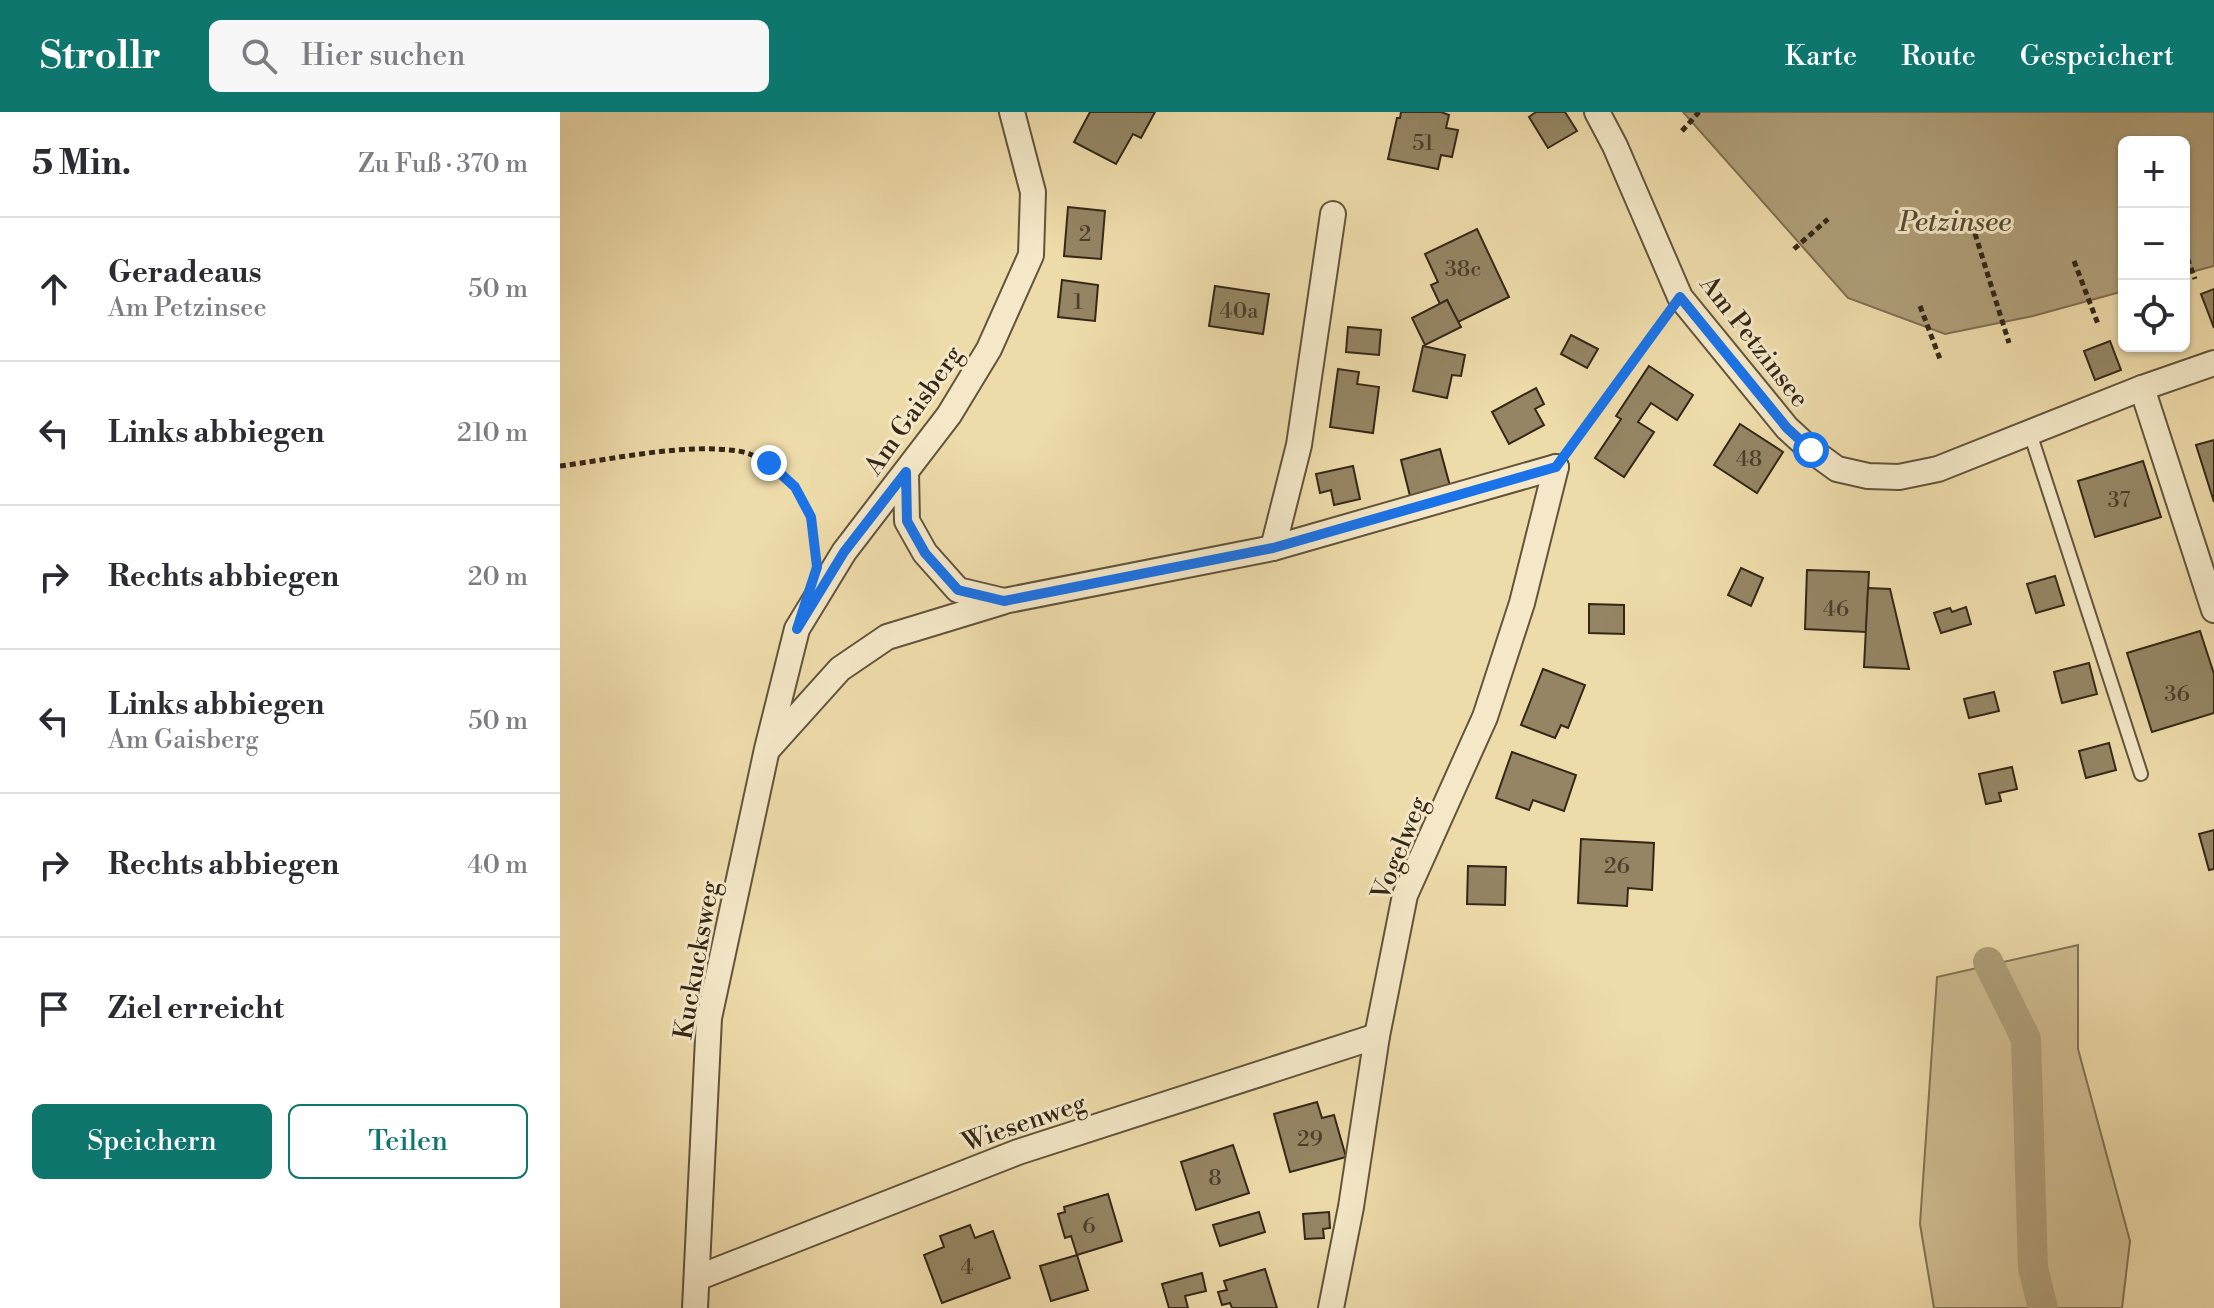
<!DOCTYPE html>
<html lang="de">
<meta charset="utf-8">
<style>
:root{--surface:#fff;--page:#f7f7f7;--text:#2b2b33;--muted:#7c7c81;--line:#e1e1e2;--accent:#0f766e}
body{margin:0;font-family:"Libre Bodoni",serif;background:var(--page);color:var(--text)}
.controls{position:absolute;right:24px;top:24px;display:grid;overflow:hidden;border-radius:12px;box-shadow:0 2px 6px #0004}
.controls button{width:72px;height:72px;display:grid;place-items:center;padding:0;border:0;border-bottom:2px solid var(--line);background:var(--surface);color:var(--text);font:40px sans-serif}
.stop{position:absolute;width:24px;height:24px;margin:-18px;border:6px solid #1a73e8;border-radius:50%;background:#fff}
.stop.end{background:#1a73e8;border-color:#fff;box-shadow:0 2px 8px #0008}
.list{margin:0;padding:0;list-style:none}
h2{display:flex;justify-content:space-between;align-items:center;height:104px;margin:0;padding:0 32px;font-size:34px}
h2 small{font-size:26px;font-weight:400;color:var(--muted)}
.list li{display:grid;grid-template-columns:52px 1fr auto;gap:24px;align-items:center;box-sizing:border-box;height:144px;padding:0 32px;border-top:2px solid var(--line)}
.list b{display:block;font-size:30px;white-space:nowrap}
.list p{margin:0;font-size:26px;white-space:nowrap;color:var(--muted)}
.list em{font-size:26px;font-style:normal;color:var(--muted)}
.actions{display:flex;gap:16px;padding:24px 32px}
.actions a{flex:1;padding:18px 0;border:2px solid var(--accent);border-radius:12px;text-align:center;font-size:28px;color:var(--accent)}
.actions .main{background:var(--accent);color:#fff}
.icon{flex:none;width:44px;height:44px;fill:none;stroke:currentColor;stroke-width:2;stroke-linecap:round;stroke-linejoin:round}
.map{position:relative;flex:none;width:1654px;height:1196px;overflow:hidden}
header{display:flex;align-items:center;gap:48px;box-sizing:border-box;height:112px;padding:0 40px;background:var(--accent);color:#fff}
header strong{font-size:38px}
nav{display:flex;gap:44px;margin-inline-start:auto;font-size:28px}
.search{width:560px;height:72px;background:var(--page);display:flex;align-items:center;gap:20px;box-sizing:border-box;padding:0 28px;border-radius:12px;color:var(--muted);font-size:30px}
main{display:flex}
aside{flex:1;background:var(--surface)}
.map>svg:first-child{display:block}
</style>
<header>
<strong>Strollr</strong>
<div class="search"><svg class="icon" aria-label="search" viewBox="0 0 24 24"><circle cx="10" cy="10" r="6"/><path d="M15 15l6 6"/></svg>Hier suchen</div>
<nav><a>Karte</a><a>Route</a><a>Gespeichert</a></nav>
</header>
<main>
<aside>
<h2>5 Min.<small>Zu Fuß · 370 m</small></h2>
<ul class="list">
<li><svg class="icon" aria-label="ahead" viewBox="0 0 24 24"><path d="M12 20V5M6 11l6-6 6 6"/></svg><div><b>Geradeaus</b><p>Am Petzinsee</p></div><em>50 m</em></li>
<li><svg class="icon" aria-label="left" viewBox="0 0 24 24"><path d="M17 20v-9H6M10 6l-5 5 5 5"/></svg><div><b>Links abbiegen</b></div><em>210 m</em></li>
<li><svg class="icon" aria-label="right" viewBox="0 0 24 24"><path d="M7 20v-9h11M14 6l5 5-5 5"/></svg><div><b>Rechts abbiegen</b></div><em>20 m</em></li>
<li><svg class="icon" aria-label="left" viewBox="0 0 24 24"><path d="M17 20v-9H6M10 6l-5 5 5 5"/></svg><div><b>Links abbiegen</b><p>Am Gaisberg</p></div><em>50 m</em></li>
<li><svg class="icon" aria-label="right" viewBox="0 0 24 24"><path d="M7 20v-9h11M14 6l5 5-5 5"/></svg><div><b>Rechts abbiegen</b></div><em>40 m</em></li>
<li><svg class="icon" aria-label="arrive" viewBox="0 0 24 24"><path d="M6 21V4h12l-3 4 3 4H6"/></svg><div><b>Ziel erreicht</b></div></li>
</ul>
<div class="actions"><a class="main">Speichern</a><a>Teilen</a></div>
</aside>
<div class="map">
<svg width="1654" height="1196" viewBox="0 0 1654 1196">
<rect width="100%" height="100%" fill="#eedbaa"/>
<filter id="stains"><feTurbulence type="fractalNoise" baseFrequency=".0025" numOctaves="4"/><feColorMatrix values="0 0 0 0 .2 0 0 0 0 .09 0 0 0 0 .02 0 0 0 .5 -.17"/></filter>
<radialGradient id="worn" r=".72"><stop offset=".6" stop-color="#630" stop-opacity="0"/><stop offset="1" stop-color="#630" stop-opacity=".3"/></radialGradient>
<!-- green -->
<polygon fill="#cebc91" stroke="#817254" stroke-width="2" points="1518,833 1518,937 1570,1129 1562,1196 1374,1196 1360,1112 1377,865"/>
<!-- water -->
<polygon fill="#af9e78" stroke="#7e6e52" stroke-width="2" points="1123,0 1654,0 1654,154 1624,162 1624,30 1564,30 1564,179 1473,204 1385,222 1288,186"/>
<g fill="none" stroke-linecap="round" stroke-linejoin="round">
<!-- canal -->
<polyline stroke="#af9e78" stroke-width="30" points="1428,850 1466,927 1473,1156 1483,1196"/>
</g>
<!-- building -->
<g fill="#958564" stroke="#342718" stroke-width="2">
<polygon points="530,0 595,0 581,26 573,22 556,52 514,30"/>
<polygon points="841,0 881,0 889,3 886,16 898,18 892,45 881,43 878,57 828,47 837,6 840,6"/>
<polygon points="976,0 1005,0 1017,19 988,36 969,5"/>
<polygon points="508,95 545,99 541,147 504,144"/>
<polygon points="917,117 949,185 898,210 887,188 880,192 871,173 878,170 865,142"/>
<polygon points="502,168 538,173 535,209 498,205"/>
<polygon points="655,174 709,182 703,222 649,214"/>
<polygon points="1654,177 1654,216 1641,182"/>
<polygon points="887,188 901,215 865,233 852,206"/>
<polygon points="788,215 821,218 819,243 786,240"/>
<polygon points="1011,223 1038,237 1027,256 1001,242"/>
<polygon points="1550,229 1561,258 1535,268 1524,239"/>
<polygon points="863,234 905,243 901,264 892,263 887,286 853,279"/>
<polygon points="1089,254 1133,283 1117,308 1091,291 1078,310 1094,320 1064,365 1035,346 1061,307 1056,304"/>
<polygon points="778,257 799,260 797,272 819,275 813,321 770,315"/>
<polygon points="976,276 984,292 975,297 984,313 949,332 932,300"/>
<polygon points="1180,312 1223,340 1197,381 1154,353"/>
<polygon points="1654,328 1654,390 1636,333"/>
<polygon points="880,337 890,374 850,384 841,348"/>
<polygon points="1583,349 1601,405 1535,425 1518,369"/>
<polygon points="793,354 800,387 774,393 771,378 760,381 756,362"/>
<polygon points="1181,456 1203,466 1191,494 1168,483"/>
<polygon points="1247,458 1309,460 1306,520 1245,517"/>
<polygon points="1495,464 1504,493 1476,501 1467,472"/>
<polygon points="1308,476 1330,477 1349,557 1304,555"/>
<polygon points="1029,492 1064,493 1064,522 1029,521"/>
<polygon points="1406,495 1411,512 1381,521 1374,501 1390,496 1392,500"/>
<polygon points="1640,519 1654,562 1654,601 1592,620 1567,541"/>
<polygon points="1529,551 1537,582 1502,591 1494,560"/>
<polygon points="983,557 1025,573 1008,616 1001,613 995,626 961,613"/>
<polygon points="1434,580 1439,599 1409,606 1404,587"/>
<polygon points="1549,631 1556,658 1526,666 1519,639"/>
<polygon points="952,640 1016,663 1004,699 973,688 969,698 936,686"/>
<polygon points="1452,655 1457,677 1439,681 1441,689 1426,692 1419,662"/>
<polygon points="1654,718 1654,757 1649,758 1639,722"/>
<polygon points="1021,727 1094,731 1092,778 1068,776 1067,794 1018,791"/>
<polygon points="908,754 946,755 945,793 907,792"/>
<polygon points="757,990 762,1006 774,1003 786,1045 730,1060 714,1002"/>
<polygon points="673,1033 689,1081 636,1098 621,1050"/>
<polygon points="548,1082 562,1129 517,1143 511,1124 505,1126 498,1102 505,1100 504,1095"/>
<polygon points="699,1100 705,1120 660,1134 653,1113"/>
<polygon points="769,1100 770,1116 763,1117 764,1126 745,1127 743,1102"/>
<polygon points="410,1113 415,1126 433,1119 450,1166 382,1191 364,1143 384,1135 380,1124"/>
<polygon points="517,1143 528,1178 491,1189 480,1154"/>
<polygon points="705,1157 717,1196 672,1196 670,1191 662,1193 658,1180 667,1178 664,1169"/>
<polygon points="642,1161 646,1179 625,1184 628,1196 609,1196 602,1172"/>
</g>
<g fill="none" stroke-linecap="round" stroke-linejoin="round">
<!-- service casing -->
<g stroke="#62543c" stroke-width="16">
<polyline id="service" points="1470,321 1581,662"/>
</g>
<!-- minor casing -->
<g stroke="#62543c" stroke-width="28">
<g id="minor">
<polyline points="1037,0 1055,34 1120,185 1227,316 1251,338 1277,357 1308,364 1339,365 1378,357 1582,276 1654,251"/>
<polyline points="1582,276 1654,498"/>
<polyline points="346,360 347,409 365,441 398,478 444,489 713,436 996,355"/>
<polyline points="713,436 739,333 773,102"/>
<polyline points="209,636 280,557 327,525 442,490"/>
<polyline points="137,1166 458,1040 817,924"/>
<polyline points="135,1196 149,906 207,637 237,517 284,440 389,303 429,237 471,143 473,80 452,0"/>
<polyline points="771,1196 791,1095 817,924 845,783 925,605 962,491 996,355"/>
</g>
</g>
<!-- path -->
<g stroke="#342718" stroke-width="5" stroke-dasharray="6 4" stroke-linecap="butt">
<polyline points="1122,19 1139,0"/>
<polyline points="1412,112 1449,231"/>
<polyline points="1234,137 1268,107"/>
<polyline points="1624,137 1635,167"/>
<polyline points="1514,149 1538,212"/>
<polyline points="1360,194 1380,247"/>
<polyline points="1011,335 1106,204"/>
<path d="M0,354c55,-7 123,-23 178,-15 32,5 66,37 73,69 2,10 2,20 4,30"/>
</g>
<!-- service -->
<use href="#service" stroke="#f4e8c8" stroke-width="12"/>
<!-- minor -->
<use href="#minor" stroke="#f4e8c8" stroke-width="24"/>
</g>
<g fill="none" stroke-linecap="round" stroke-linejoin="round">
<!-- route -->
<polyline stroke="#1a73e8" stroke-width="10" points="209,351 235,375 251,405 257,455 237,517 284,440 346,360 347,409 365,441 398,478 444,489 713,436 996,355 1120,185 1227,316 1251,338"/>
</g>
<g text-anchor="middle" stroke-width="6" stroke-linejoin="round" paint-order="stroke">
<!-- number labels -->
<g font-size="22" fill="#4c3e2b">
<text x="863" y="38">51</text>
<text x="525" y="129">2</text>
<text x="903" y="164">38c</text>
<text x="518" y="197">1</text>
<text x="679" y="206">40a</text>
<text x="1189" y="354">48</text>
<text x="1559" y="395">37</text>
<text x="1276" y="504">46</text>
<text x="1617" y="589">36</text>
<text x="1057" y="761">26</text>
<text x="750" y="1034">29</text>
<text x="655" y="1073">8</text>
<text x="529" y="1121">6</text>
<text x="407" y="1162">4</text>
</g>
<!-- street labels -->
<g font-size="26" fill="#342718" stroke="#f4e8c8">
<text transform="translate(1195 229) rotate(52)" y="9">Am Petzinsee</text>
<text transform="translate(353 298) rotate(-55)" y="9">Am Gaisberg</text>
<text transform="translate(839 736) rotate(-68)" y="9">Vogelweg</text>
<text transform="translate(136 848) rotate(-80)" y="9">Kuckucksweg</text>
<text transform="translate(464 1010) rotate(-19)" y="9">Wiesenweg</text>
</g>
<!-- water labels -->
<g font-size="28" font-style="italic" fill="#594b35" stroke="#f4e8c8">
<text x="1395" y="119">Petzinsee</text>
</g>
</g>
<rect width="100%" height="100%" filter="url(#stains)"/>
<rect width="100%" height="100%" fill="url(#worn)"/>
</svg>
<div class="controls">
<button>+</button>
<button>−</button>
<button><svg class="icon" aria-label="locate" viewBox="0 0 24 24"><circle cx="12" cy="12" r="6"/><path d="M12 2v4M12 18v4M2 12h4M18 12h4"/></svg></button>
</div>
<div class="stop" style="left:1251px;top:338px"></div>
<div class="stop end" style="left:209px;top:351px"></div>
</div>
</main>
